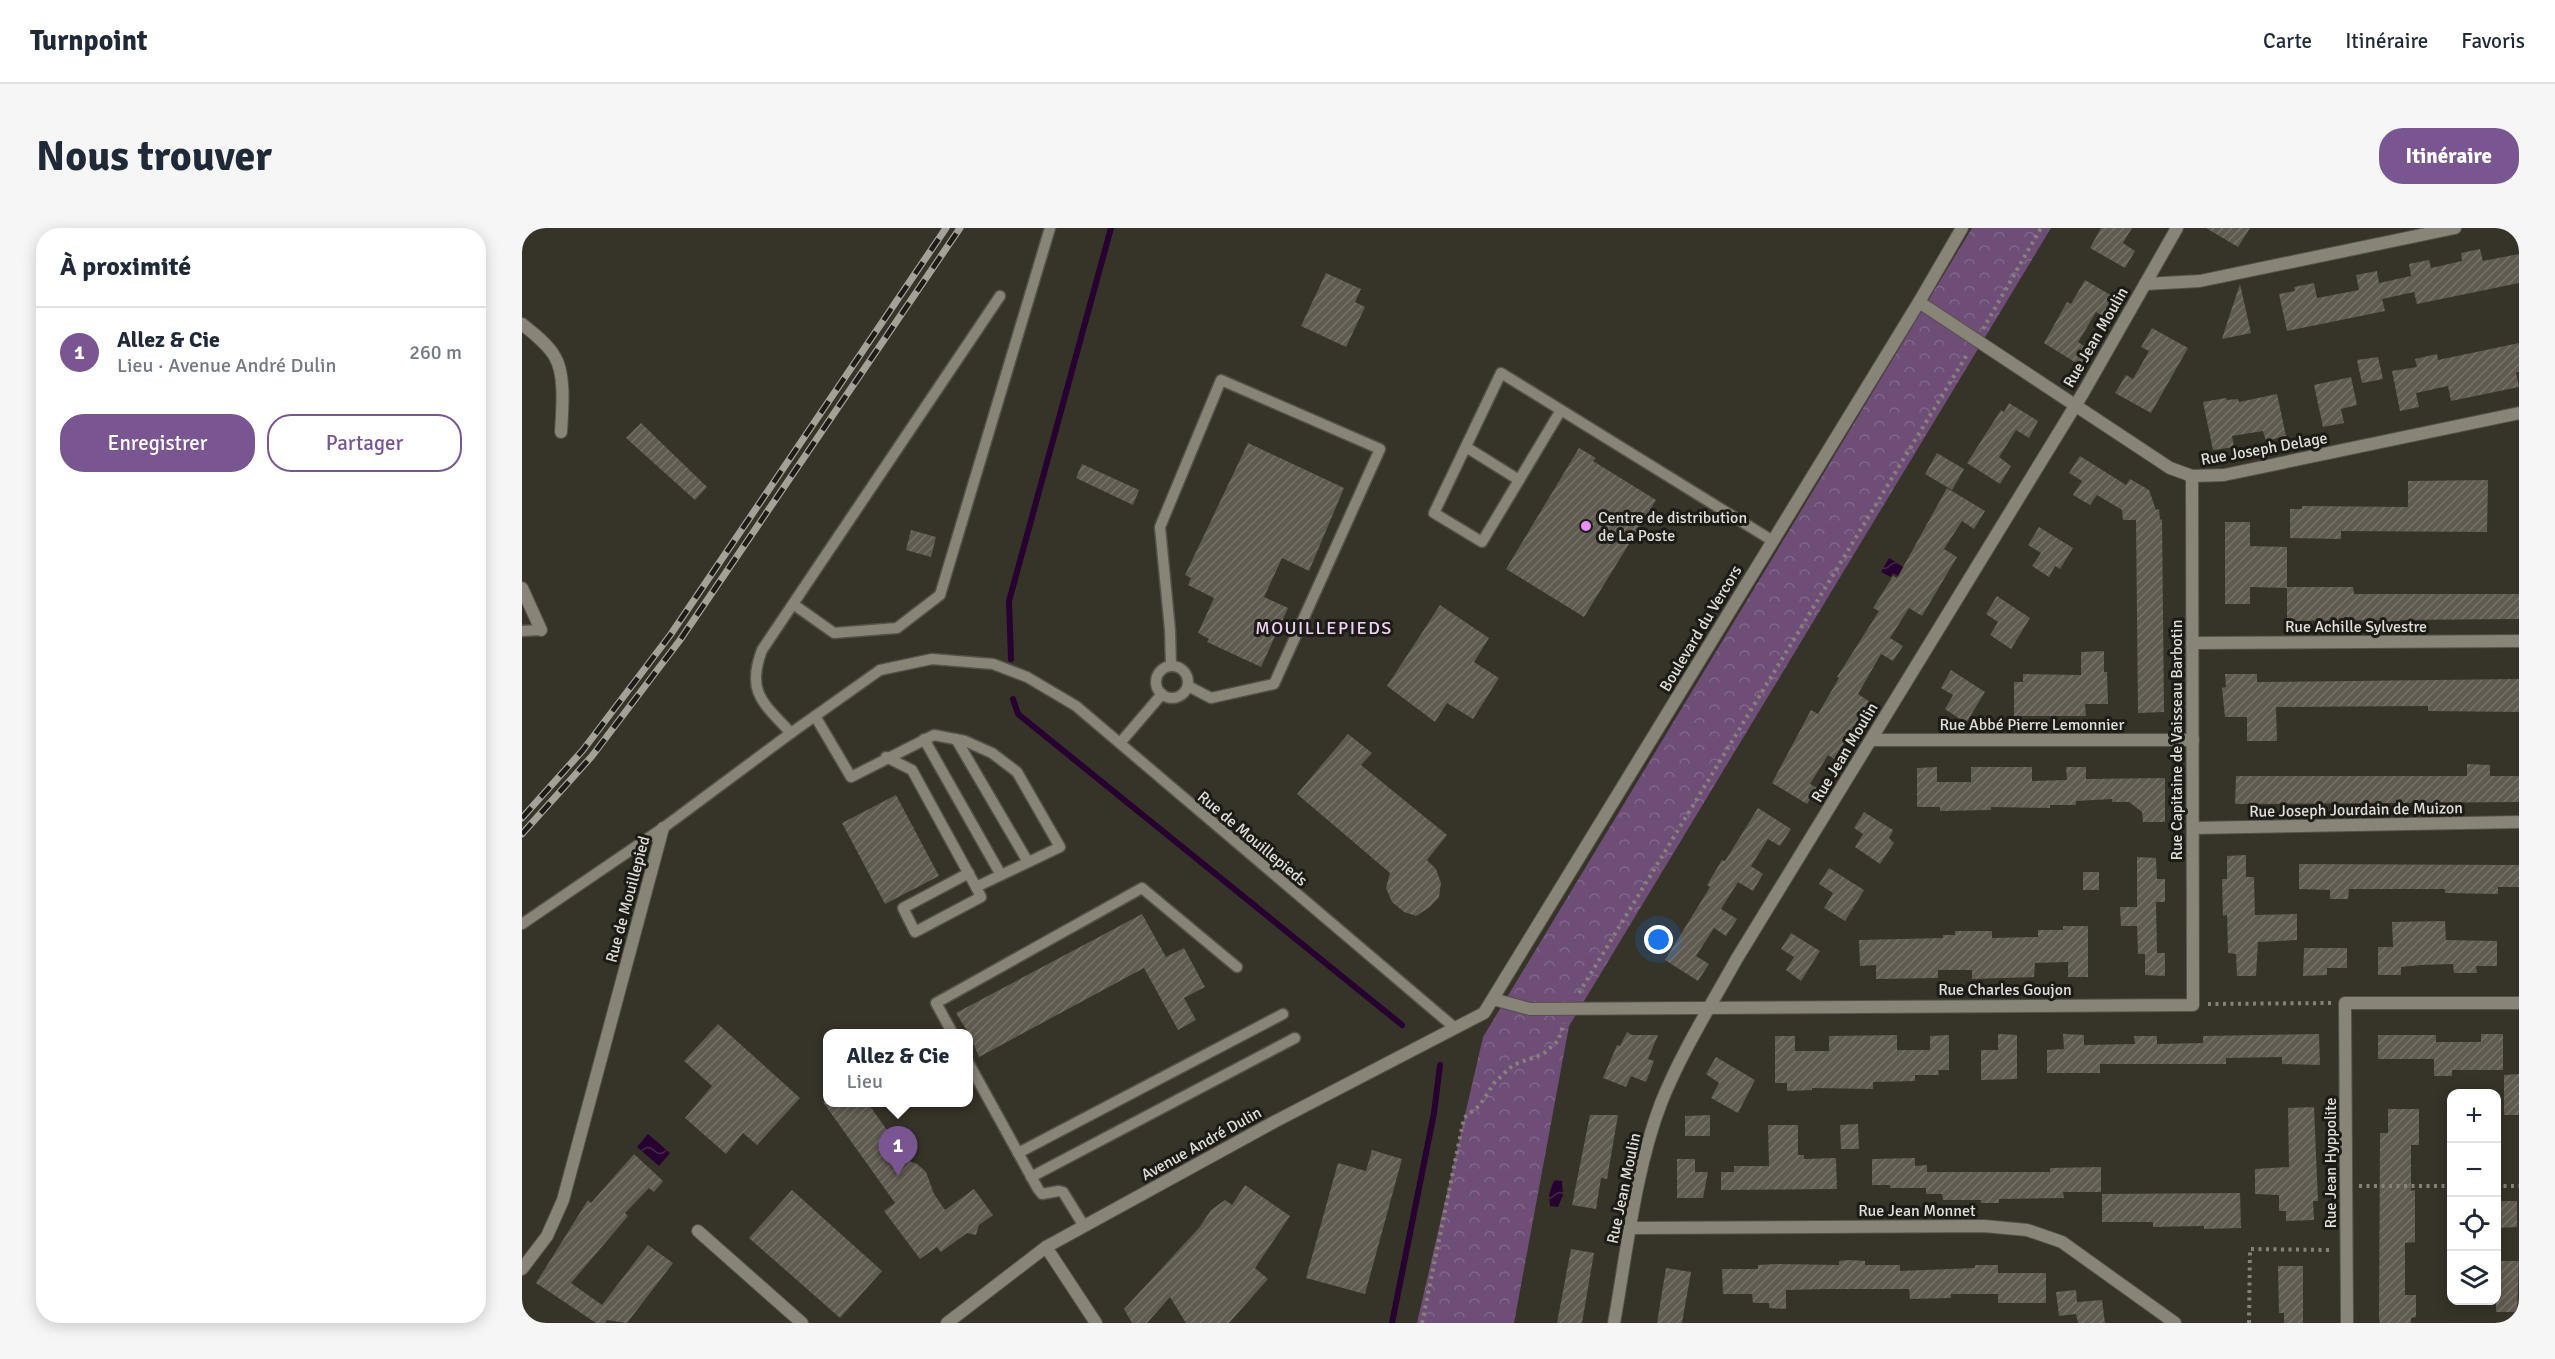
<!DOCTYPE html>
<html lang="fr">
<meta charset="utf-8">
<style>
:root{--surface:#fff;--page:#f6f6f7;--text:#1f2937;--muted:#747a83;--line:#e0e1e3;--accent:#795691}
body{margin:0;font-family:Signika,sans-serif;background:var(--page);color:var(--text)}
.controls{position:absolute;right:18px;bottom:18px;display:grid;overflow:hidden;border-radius:12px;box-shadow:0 3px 15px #0003}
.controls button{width:54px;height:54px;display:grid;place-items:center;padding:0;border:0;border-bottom:2px solid var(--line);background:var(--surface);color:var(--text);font:30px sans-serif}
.you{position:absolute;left:1137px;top:712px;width:21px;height:21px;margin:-15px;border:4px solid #fff;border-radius:50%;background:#1a73e8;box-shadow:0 0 0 9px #1a73e833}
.badge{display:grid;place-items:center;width:39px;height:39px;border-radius:50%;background:var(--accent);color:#fff;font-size:20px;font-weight:700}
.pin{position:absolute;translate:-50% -50px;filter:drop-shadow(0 2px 3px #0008)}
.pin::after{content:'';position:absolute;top:32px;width:21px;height:18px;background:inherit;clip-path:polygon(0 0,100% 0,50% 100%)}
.popup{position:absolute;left:301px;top:801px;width:150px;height:78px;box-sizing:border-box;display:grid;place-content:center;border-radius:12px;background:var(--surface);filter:drop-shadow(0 2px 4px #0005);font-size:20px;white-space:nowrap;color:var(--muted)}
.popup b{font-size:22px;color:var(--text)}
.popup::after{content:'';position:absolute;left:50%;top:100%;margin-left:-12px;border:12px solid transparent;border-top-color:var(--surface)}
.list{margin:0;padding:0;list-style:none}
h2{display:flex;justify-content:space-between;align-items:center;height:78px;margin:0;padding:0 24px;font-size:26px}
h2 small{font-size:20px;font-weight:400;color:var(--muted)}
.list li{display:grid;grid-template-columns:39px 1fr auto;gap:18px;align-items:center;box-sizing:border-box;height:90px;padding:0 24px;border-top:2px solid var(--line)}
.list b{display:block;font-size:22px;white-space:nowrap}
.list p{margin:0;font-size:20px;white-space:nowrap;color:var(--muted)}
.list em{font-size:20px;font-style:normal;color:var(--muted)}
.actions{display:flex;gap:12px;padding:18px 24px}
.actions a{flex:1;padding:14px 0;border:2px solid var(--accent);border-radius:24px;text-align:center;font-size:21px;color:var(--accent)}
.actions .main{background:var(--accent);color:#fff}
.icon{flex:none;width:33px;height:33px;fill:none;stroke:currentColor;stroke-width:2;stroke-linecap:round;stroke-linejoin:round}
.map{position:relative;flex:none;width:1997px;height:1095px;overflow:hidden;border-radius:24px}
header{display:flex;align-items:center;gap:36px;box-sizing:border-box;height:84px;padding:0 30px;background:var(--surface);border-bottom:2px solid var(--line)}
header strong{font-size:28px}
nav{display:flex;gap:33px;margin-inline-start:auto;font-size:21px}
.intro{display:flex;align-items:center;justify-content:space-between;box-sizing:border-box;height:144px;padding:0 36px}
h1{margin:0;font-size:42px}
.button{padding:15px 27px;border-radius:24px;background:var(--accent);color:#fff;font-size:21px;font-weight:700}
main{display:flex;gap:36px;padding:0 36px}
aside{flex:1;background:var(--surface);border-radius:24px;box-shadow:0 3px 15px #0003}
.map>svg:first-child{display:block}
</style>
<header>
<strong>Turnpoint</strong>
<nav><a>Carte</a><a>Itinéraire</a><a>Favoris</a></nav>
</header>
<div class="intro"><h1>Nous trouver</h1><a class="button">Itinéraire</a></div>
<main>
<aside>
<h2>À proximité<small></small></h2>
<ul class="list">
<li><span class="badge">1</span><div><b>Allez &amp; Cie</b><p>Lieu · Avenue André Dulin</p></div><em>260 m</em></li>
</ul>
<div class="actions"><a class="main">Enregistrer</a><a>Partager</a></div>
</aside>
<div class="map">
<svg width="1997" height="1095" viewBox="0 0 1997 1095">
<defs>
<pattern id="park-crowns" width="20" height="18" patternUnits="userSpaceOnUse" patternTransform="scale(1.5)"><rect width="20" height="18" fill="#6e4d77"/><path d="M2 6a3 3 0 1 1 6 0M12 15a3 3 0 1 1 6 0" fill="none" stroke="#82668a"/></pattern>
<pattern id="water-waves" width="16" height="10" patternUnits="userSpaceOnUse" patternTransform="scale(1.5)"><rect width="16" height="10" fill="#270130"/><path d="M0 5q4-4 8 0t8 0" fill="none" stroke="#46264d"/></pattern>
<pattern id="building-hatch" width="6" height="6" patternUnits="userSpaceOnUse" patternTransform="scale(1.5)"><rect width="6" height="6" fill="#5f5b50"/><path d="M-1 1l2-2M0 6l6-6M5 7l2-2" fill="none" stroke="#767268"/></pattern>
</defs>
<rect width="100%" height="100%" fill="#363329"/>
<!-- park -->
<polygon fill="url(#park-crowns)" points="1450,0 1529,0 1047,798 992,1095 895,1095 961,809"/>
<!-- water -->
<g fill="url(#water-waves)">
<polygon points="1367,330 1393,345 1387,355 1371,345 1369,349 1359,344"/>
<polygon points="126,906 148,925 137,938 115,919"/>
<polygon points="1032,952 1040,953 1041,967 1036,979 1028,978 1027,967"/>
</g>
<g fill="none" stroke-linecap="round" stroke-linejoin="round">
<!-- stream -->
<g stroke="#270130" stroke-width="6">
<polyline points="489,431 487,373 589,0"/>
<polyline points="491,471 496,486 880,797"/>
<polyline points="870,1095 912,885 918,837"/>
</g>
</g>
<!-- building -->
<g fill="url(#building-hatch)">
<polygon points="1579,0 1610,0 1601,15 1613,23 1603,40 1568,20"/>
<polygon points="1684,0 1728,0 1716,19"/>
<polygon points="1958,21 1961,33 1997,26 1997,55 1895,76 1892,64 1860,71 1863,83 1765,103 1757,66 1773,63 1772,59 1792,55 1795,70 1837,62 1834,47 1855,43 1857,55 1889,48 1887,36 1907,32 1909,40 1940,33 1939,25"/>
<polygon points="804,45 839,61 833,74 843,79 824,119 779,98"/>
<polygon points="1563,52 1597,72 1586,91 1574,84 1564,101 1556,114 1568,122 1559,138 1522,115 1545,74 1549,76"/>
<polygon points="1718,56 1729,105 1700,111 1706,92"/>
<polygon points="1630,100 1666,120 1629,185 1593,165 1604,147 1611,151 1627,123 1619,119"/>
<polygon points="1997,115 1997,144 1994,144 1997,159 1929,173 1926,158 1894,165 1897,179 1878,183 1870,143 1895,139 1893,131 1915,126 1916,132"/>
<polygon points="1856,129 1861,151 1840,155 1835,132"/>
<polygon points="1829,149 1835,177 1819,181 1822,195 1801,199 1792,157"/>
<polygon points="1755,166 1764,208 1744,213 1741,203 1710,208 1712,219 1691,222 1681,174 1704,170 1705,172 1716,171 1717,174"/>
<polygon points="1487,175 1516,193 1507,210 1494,202 1477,229 1489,238 1478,256 1445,235 1479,182 1482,184"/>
<polygon points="119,195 185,259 173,272 104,210"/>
<polygon points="726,215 822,260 787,343 760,330 742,369 766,380 739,439 685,414 687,411 676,405 692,370 666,357 669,350 663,347"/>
<polygon points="1057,220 1074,230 1071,233 1134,272 1062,389 984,341"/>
<polygon points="1415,225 1442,241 1430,262 1403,246"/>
<polygon points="1558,228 1604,257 1608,251 1627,262 1634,282 1637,281 1638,292 1640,291 1642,484 1616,485 1614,292 1601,292 1600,282 1575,267 1568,277 1551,267 1560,253 1547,245"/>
<polygon points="560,236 617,262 611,277 554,250"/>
<polygon points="1966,252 1965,304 1819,303 1819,311 1768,310 1768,281 1780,281 1780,278 1886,279 1886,253"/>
<polygon points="1425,260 1463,283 1452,301 1440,293 1422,321 1435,329 1400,388 1387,380 1368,410 1381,418 1371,433 1359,426 1336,466 1348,474 1312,531 1306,527 1288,556 1295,560 1285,576 1250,555 1289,482 1296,486 1317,450 1315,449 1357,383 1351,380 1371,348 1375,350"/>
<polygon points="1703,294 1728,294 1728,318 1765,319 1765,359 1831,359 1832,366 1997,366 1997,391 1878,392 1867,406 1861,406 1861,392 1765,393 1765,360 1728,359 1728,376 1703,376"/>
<polygon points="1517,299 1551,320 1538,341 1533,338 1527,349 1510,338 1519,325 1506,317"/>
<polygon points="389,302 414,309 409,329 384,322"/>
<polygon points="1475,368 1508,390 1489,421 1468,407 1476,394 1464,386"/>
<polygon points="918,377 967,410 952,434 977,450 951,491 925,475 913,494 865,458"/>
<polygon points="1582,423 1582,444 1585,444 1586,476 1563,476 1564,488 1492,488 1492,454 1501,454 1501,446 1559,447 1559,424"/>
<polygon points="1429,442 1463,464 1444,495 1423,481 1431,467 1419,460"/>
<polygon points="1703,446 1735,446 1735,454 1997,451 1997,484 1906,483 1906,478 1754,479 1755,513 1725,513 1725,489 1703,489 1700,460 1704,459"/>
<polygon points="826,506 850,525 839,537 925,607 905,632 914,641 919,655 917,669 908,679 894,688 882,684 870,674 864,660 868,645 775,566"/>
<polygon points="1945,536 1968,537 1968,548 1997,548 1997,574 1713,576 1714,548 1945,548"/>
<polygon points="1415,539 1415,554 1449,554 1449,539 1510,539 1510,553 1545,552 1544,539 1564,539 1564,551 1643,550 1643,594 1621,594 1620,584 1607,574 1590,574 1590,571 1554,573 1554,577 1528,577 1528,580 1469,579 1469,582 1418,583 1418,579 1395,579 1395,540"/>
<polygon points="374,567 417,648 363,676 320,595"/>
<polygon points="1236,580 1269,601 1258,618 1246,611 1229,638 1241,646 1231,663 1216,654 1199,681 1215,691 1204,708 1192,700 1174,728 1187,736 1176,753 1143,732 1188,659 1185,657 1200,632 1203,633"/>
<polygon points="1342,584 1371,602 1367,610 1372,615 1358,636 1333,619 1341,606 1332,600"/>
<polygon points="1724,627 1724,649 1732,649 1733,687 1775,686 1775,712 1736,714 1734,748 1715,748 1714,726 1706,725 1705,687 1701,688 1700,651 1705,651 1705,628"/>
<polygon points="1615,629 1634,630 1635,651 1643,651 1643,674 1634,674 1635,725 1643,725 1643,748 1623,747 1623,726 1616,726 1615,698 1599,698 1598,679 1615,679"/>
<polygon points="1777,636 1997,637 1997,659 1976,659 1976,666 1923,665 1923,661 1827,661 1826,671 1808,671 1808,662 1777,661"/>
<polygon points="1307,640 1342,662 1323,693 1302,680 1311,665 1297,656"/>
<rect x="1561" y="644" width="16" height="18"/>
<polygon points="620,686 644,729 662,720 683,759 662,770 674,792 656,802 622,740 457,829 447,806 434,785"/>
<polygon points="1923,693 1924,712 1975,713 1975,738 1954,738 1955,745 1932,745 1931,736 1899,737 1879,739 1879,747 1856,747 1856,719 1871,719 1870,694"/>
<polygon points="1541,698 1566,698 1566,749 1546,749 1546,734 1513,735 1512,749 1450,751 1450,742 1416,742 1416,750 1354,751 1354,737 1338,738 1337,712 1421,710 1421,707 1433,707 1433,703 1470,703 1470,710 1516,709 1516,702 1541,702"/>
<polygon points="1269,705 1298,723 1279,753 1264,742 1272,729 1259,721"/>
<polygon points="1782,720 1825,720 1825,740 1805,740 1805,747 1781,748"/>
<polygon points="196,796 278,870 235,917 221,905 204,926 163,890 190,858 162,833"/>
<polygon points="1105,804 1110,807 1136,807 1126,831 1132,833 1124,854 1109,848 1104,859 1081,850 1095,817 1098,818"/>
<polygon points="1476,806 1495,807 1495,851 1459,852 1459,822 1476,822"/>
<polygon points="1541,806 1562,807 1562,817 1613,816 1612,808 1635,808 1635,816 1681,815 1681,808 1797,806 1798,837 1760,836 1760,829 1704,830 1704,836 1578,836 1578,845 1525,845 1525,822 1542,821"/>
<polygon points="1959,806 1981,806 1981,842 1930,842 1930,848 1912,848 1912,831 1856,831 1856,807 1914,807 1914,814 1959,814"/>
<polygon points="1375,807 1375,822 1408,822 1408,808 1427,807 1427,842 1416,842 1417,847 1393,847 1393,853 1351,854 1351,861 1290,860 1290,862 1265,863 1265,855 1253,855 1253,808 1273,808 1273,823 1307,823 1307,808"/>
<polygon points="1194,829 1233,852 1216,885 1189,870 1197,855 1184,846"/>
<polygon points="1997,846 1997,887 1982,887 1982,847"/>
<polygon points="301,874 345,874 387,933 395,936 404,944 412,966 423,982 452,961 471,987 457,997 454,1007 445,1005 419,1024 415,1019 398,1031 362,983 373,975"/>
<polygon points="1792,879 1796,973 1791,973 1792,992 1764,993 1764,983 1757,983 1757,967 1733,966 1733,941 1767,939 1766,880"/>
<polygon points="1866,881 1897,881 1897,917 1889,917 1889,963 1893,962 1893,1014 1883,1015 1883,1067 1894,1067 1894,1089 1889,1090 1889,1095 1858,1095 1857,1091 1858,905 1866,905"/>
<polygon points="1068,887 1096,887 1085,951 1079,950 1074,981 1050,977"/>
<polygon points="1188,887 1188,908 1163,908 1163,888"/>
<polygon points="1336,896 1337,921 1319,921 1318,897"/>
<polygon points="1246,897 1276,897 1276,927 1282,927 1282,931 1314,930 1315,961 1199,962 1199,944 1212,944 1212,938 1247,938"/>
<polygon points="850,922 880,931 843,1066 784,1050 816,935 844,943"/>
<polygon points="112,926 141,953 132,964 127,960 103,985 106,988 49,1055 80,1077 126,1017 151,1035 105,1095 85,1092 83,1095 74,1095 14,1055 66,972 69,975"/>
<polygon points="1393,930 1393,938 1405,937 1405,944 1528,944 1528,940 1579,939 1579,964 1541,964 1542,970 1477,971 1477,975 1459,975 1459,972 1421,972 1420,966 1404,966 1404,960 1368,960 1368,957 1350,957 1350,931"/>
<polygon points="1155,931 1173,931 1173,944 1186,944 1181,970 1155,970"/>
<polygon points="723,957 768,988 733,1040 746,1051 707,1095 664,1095 648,1069 625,1095 610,1095 602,1081 677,1000 689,982 703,972 710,977"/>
<polygon points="270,962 360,1043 318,1090 227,1010"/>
<polygon points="1718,965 1719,1000 1682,1001 1682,998 1631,999 1631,994 1580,994 1580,966"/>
<polygon points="1974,973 1995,973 1995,999 1974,1000"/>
<polygon points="1049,1021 1072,1025 1060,1095 1035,1095"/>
<polygon points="1327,1032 1343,1033 1343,1037 1378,1037 1378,1043 1453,1040 1453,1037 1476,1037 1476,1045 1524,1045 1524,1075 1476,1075 1476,1066 1429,1066 1429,1070 1388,1071 1387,1061 1304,1061 1264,1062 1264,1081 1247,1080 1247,1075 1231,1075 1230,1066 1201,1066 1200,1041 1236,1041 1236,1037 1254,1036 1317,1037 1317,1033"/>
<polygon points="1974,1033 1997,1033 1995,1084 1974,1084"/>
<polygon points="1756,1038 1781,1038 1781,1095 1762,1095 1762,1085 1757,1085"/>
<polygon points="1144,1040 1169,1044 1160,1095 1135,1095"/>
<polygon points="1554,1062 1555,1074 1580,1072 1583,1095 1556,1095 1554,1086 1537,1088 1534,1064"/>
</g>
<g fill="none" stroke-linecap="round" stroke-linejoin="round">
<!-- lane casing -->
<g stroke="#555149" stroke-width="13">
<g id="lane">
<polyline points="1039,182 960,314 912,285 979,145 1251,313"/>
<polyline points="944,219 997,252"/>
<polyline points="271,376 312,405 375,400 418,367 528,0"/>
<polyline points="0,403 19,402"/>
<polyline points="649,437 648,402 638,299 699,152 858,221 752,456 689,470 666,458"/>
<circle cx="650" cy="454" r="16"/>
<polyline points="293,488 329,549 412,507 443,513 470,525 495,544 538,619 454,659 390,542 364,529"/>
<path d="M269,505c-28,-30 -45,-41 -29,-83l238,-354"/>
<polyline points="402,511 479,647"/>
<polyline points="434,511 506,634"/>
<polyline points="598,515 640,466"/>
<polyline points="447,645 381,680 393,704 459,669 454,659"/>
<polyline points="0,696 141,600 269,505 358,442 410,431 471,436 505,449 554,478 933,800"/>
<polyline points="431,806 414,775 620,660 715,739"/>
<polyline points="446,834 516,961 520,966 537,963 541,964 562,998"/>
<polyline points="496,925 761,786"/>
<polyline points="509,949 773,810"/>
</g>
</g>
<!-- street casing -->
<g stroke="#555149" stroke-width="14">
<g id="street">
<polyline points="1623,56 1678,53 1933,0"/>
<polyline points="1397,74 1648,240 1670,248 1702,247 1997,185"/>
<path d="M0,96c11,9 26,20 33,33 11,18 7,55 6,75"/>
<polyline points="0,360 19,402"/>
<polyline points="1670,415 1997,413"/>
<polyline points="1349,512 1671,512"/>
<polyline points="1671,600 1997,594"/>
<polyline points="971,771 1008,781 1671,777 1670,248"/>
<polyline points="1109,1000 1462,998 1505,1002 1540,1014 1653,1095"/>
<polyline points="176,1003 280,1095"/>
<polyline points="524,1019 574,1095"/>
<polyline points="0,1041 25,1008 41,972 141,600"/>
<polyline points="425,1095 524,1019 752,894 962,785 1397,74 1440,0"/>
<path d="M1092,1095c13,-72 21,-152 47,-220 20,-50 49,-96 75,-143l347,-567 94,-165"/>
<polyline points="1825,1095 1823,775 1997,775"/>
</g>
</g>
<!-- path -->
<g stroke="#858279" stroke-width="4" stroke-dasharray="3 4.5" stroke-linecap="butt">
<polyline points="1461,101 1519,0"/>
<polyline points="1057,765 1446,125"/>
<polyline points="1686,776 1810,775"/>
<polyline points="1837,958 1930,958"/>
<polyline points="1974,958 1997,958"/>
<polyline points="900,1095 942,890 958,877 972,855 991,837 1021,826 1036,813 1042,795"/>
<polyline points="1727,1095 1728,1021 1809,1022"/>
</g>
<!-- lane -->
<use href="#lane" stroke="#888478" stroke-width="10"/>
<!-- street -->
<use href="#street" stroke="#888478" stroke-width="12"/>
<!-- rail casing -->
<g stroke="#a4a199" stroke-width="7">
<g id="rail">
<polyline points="0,590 61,522 149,406 424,0"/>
<polyline points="0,606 70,528 158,412 438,0"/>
</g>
</g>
<!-- rail -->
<use href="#rail" stroke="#1c1b16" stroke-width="4.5" stroke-dasharray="14" stroke-linecap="butt"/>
</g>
<!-- markers -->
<circle fill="#e88eff" stroke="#1c1b16" stroke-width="2" cx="1064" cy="298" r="6"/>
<g text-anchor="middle" stroke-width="6" stroke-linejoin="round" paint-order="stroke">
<!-- street labels -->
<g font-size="16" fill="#e1ded8" stroke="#1c1b16">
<text transform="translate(1573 109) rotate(-60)" y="6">Rue Jean Moulin</text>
<text transform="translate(1742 220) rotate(-10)" y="6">Rue Joseph Delage</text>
<text x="1834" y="404">Rue Achille Sylvestre</text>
<text transform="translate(1178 400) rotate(-59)" y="6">Boulevard du Vercors</text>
<text x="1510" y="502">Rue Abbé Pierre Lemonnier</text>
<text transform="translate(1654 512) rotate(-90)" y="6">Rue Capitaine de Vaisseau Barbotin</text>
<text transform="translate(1322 524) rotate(-59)" y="6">Rue Jean Moulin</text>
<text transform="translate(1834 581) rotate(-1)" y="6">Rue Joseph Jourdain de Muizon</text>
<text transform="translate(731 610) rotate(40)" y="6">Rue de Mouillepieds</text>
<text transform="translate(105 671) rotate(-75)" y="6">Rue de Mouillepied</text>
<text x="1483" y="767">Rue Charles Goujon</text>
<text transform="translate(679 915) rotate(-29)" y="6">Avenue André Dulin</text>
<text transform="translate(1808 935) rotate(-90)" y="6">Rue Jean Hyppolite</text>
<text transform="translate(1101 960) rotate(-78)" y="6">Rue Jean Moulin</text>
<text x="1395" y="988">Rue Jean Monnet</text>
</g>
<!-- poi labels -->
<g font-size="16" fill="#e1ded8" stroke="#1c1b16" text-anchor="start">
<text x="1076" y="295">Centre de distribution<tspan x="1076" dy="18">de La Poste</tspan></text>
</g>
<!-- neighbourhood labels -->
<g font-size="18" letter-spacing="1.5" fill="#f0d2f8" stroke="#1c1b16">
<text x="802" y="406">MOUILLEPIEDS</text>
</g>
</g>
</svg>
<div class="controls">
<button>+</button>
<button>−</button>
<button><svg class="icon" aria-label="locate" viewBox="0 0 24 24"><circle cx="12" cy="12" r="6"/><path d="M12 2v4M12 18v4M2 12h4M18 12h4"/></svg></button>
<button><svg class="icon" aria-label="layers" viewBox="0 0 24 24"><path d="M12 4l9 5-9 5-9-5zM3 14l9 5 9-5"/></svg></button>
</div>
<div class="you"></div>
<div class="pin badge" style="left:376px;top:948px">1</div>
<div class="popup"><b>Allez &amp; Cie</b>Lieu</div>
</div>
</main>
